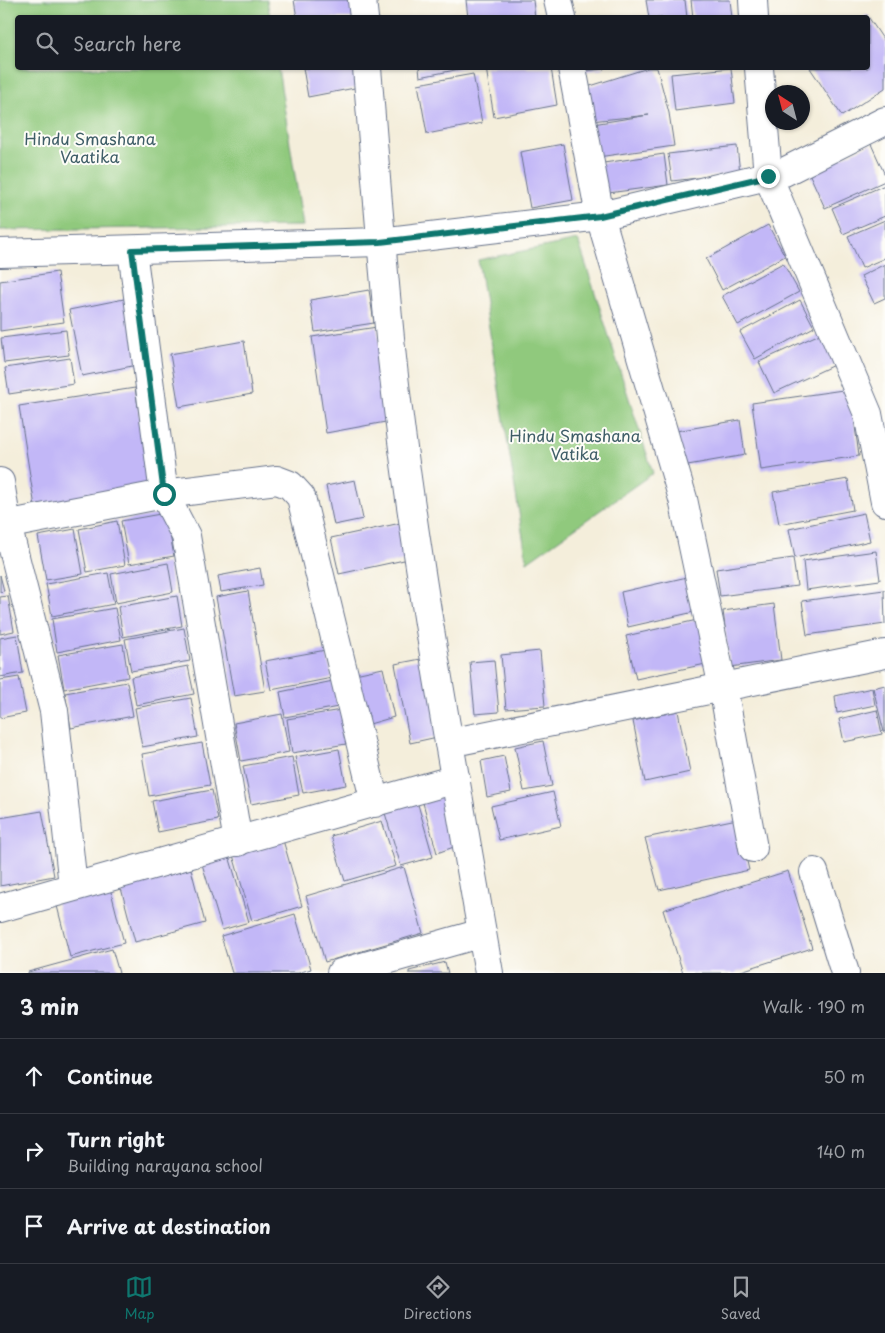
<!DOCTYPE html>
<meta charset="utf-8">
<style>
:root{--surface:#171b24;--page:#20242c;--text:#f1f3f6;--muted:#9ea1a6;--line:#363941;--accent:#0f766e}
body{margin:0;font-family:"Playpen Sans",sans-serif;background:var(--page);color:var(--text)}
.compass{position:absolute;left:765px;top:85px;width:45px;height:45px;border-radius:50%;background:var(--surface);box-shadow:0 1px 4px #0004;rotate:324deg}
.stop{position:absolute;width:15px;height:15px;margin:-11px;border:4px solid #0f766e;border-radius:50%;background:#fff}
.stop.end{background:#0f766e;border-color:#fff;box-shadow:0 1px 5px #0008}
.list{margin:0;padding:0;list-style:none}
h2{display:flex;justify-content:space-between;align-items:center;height:65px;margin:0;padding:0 20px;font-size:21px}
h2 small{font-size:16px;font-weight:400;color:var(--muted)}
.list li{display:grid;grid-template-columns:32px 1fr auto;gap:15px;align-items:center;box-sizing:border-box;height:75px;padding:0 20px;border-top:1px solid var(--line)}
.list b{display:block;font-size:19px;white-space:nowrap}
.list p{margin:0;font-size:16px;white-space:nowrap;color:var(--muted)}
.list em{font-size:16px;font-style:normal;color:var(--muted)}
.icon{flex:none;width:28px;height:28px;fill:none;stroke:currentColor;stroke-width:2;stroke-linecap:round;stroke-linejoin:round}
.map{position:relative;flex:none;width:885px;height:973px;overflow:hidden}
.search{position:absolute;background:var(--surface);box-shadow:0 1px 4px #0004;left:15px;right:15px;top:15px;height:55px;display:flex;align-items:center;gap:12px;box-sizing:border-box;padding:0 18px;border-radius:5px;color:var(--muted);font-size:19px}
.sheet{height:290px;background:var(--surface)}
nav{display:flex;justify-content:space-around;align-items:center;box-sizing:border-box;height:70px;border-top:1px solid var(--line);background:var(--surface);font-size:14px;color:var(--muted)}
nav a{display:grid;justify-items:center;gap:2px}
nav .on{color:var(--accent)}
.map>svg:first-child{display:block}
</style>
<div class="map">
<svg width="885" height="973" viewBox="0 0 885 973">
<rect width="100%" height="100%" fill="#fdfcf7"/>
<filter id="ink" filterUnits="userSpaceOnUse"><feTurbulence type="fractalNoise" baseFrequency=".02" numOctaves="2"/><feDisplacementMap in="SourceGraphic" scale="10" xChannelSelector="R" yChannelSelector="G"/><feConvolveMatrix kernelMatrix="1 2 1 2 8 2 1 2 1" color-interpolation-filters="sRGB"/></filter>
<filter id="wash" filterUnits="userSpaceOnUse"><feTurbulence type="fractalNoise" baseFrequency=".0096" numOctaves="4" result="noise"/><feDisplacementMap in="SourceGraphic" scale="20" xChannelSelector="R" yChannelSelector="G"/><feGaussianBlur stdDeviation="1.12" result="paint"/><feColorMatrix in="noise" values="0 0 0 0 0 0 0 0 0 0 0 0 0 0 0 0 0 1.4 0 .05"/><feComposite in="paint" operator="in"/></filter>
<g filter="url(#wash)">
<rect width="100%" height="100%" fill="#f4eedb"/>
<!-- green -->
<g fill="#90c97d" stroke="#567c6e">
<polygon points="0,0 267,0 270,17 18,18 18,68 278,68 303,226 0,230"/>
<polygon points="578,240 653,473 527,562 478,260"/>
</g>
<g id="blocks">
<!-- building -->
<g fill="#c2b7f7">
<polygon points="294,0 356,0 359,18 297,18"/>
<polygon points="466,0 533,0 535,18 468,18"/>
<polygon points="646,0 685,0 687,18 649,18"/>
<polygon points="691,0 730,0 732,18 693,18"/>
<polygon points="867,15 885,42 885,88 842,116 810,68 868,68 868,18 863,18"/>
<polygon points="303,68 362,68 365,86 308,97"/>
<polygon points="419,68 465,68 420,77"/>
<polygon points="486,68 551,68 557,105 494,117"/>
<polygon points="576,68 604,68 604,69 577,72"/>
<polygon points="648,68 657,68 669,113 674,146 598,157 593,124 649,115 591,121 587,87"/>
<polygon points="731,68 735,103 675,111 671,74"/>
<polygon points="473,74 482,123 427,134 418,84"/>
<polygon points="563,144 573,200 530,208 520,152"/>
<polygon points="871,144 885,175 885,181 825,208 809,173"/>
<polygon points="737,146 740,173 672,181 668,154"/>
<polygon points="664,154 668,185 601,194 597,164"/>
<polygon points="885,185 885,216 843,234 832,208"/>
<polygon points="885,220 885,258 862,268 848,236"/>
<polygon points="768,225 785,256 722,290 706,259"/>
<polygon points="783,263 799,292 738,325 722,296"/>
<polygon points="885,264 885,298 874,303 861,276"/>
<polygon points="57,272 64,322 0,331 0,281"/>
<polygon points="369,290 374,323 315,332 310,300"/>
<polygon points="129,298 142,364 82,376 69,310"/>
<polygon points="800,300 814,327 755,359 740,332"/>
<polygon points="377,327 391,421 326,433 312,337"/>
<polygon points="66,330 69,355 4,363 1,338"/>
<polygon points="824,332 838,363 774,393 759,362"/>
<polygon points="244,341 252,394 179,407 170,354"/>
<polygon points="70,358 74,384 9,394 5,368"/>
<polygon points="135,388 151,488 35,507 19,406"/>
<polygon points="850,389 859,456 761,470 752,403"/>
<polygon points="740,420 745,455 682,466 676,431"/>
<polygon points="848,479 853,510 779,524 773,492"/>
<polygon points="355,480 363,519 334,525 326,486"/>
<polygon points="166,513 174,556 129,564 121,521"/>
<polygon points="864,513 870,541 795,558 789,529"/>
<polygon points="117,521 125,565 87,572 79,529"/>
<polygon points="410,521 418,557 339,574 331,538"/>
<polygon points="75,529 83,574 46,580 38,536"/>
<polygon points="876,551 880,580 806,590 803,561"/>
<polygon points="793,558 797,586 720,596 716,569"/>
<polygon points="168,563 173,592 116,603 111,574"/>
<polygon points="260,568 263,585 221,592 218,576"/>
<polygon points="108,573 114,604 52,616 46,584"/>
<polygon points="0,575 4,591 0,592"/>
<polygon points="696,575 703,610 628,627 621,592"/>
<polygon points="884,590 885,624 807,635 802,601"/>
<polygon points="248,591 265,691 234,696 216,597"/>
<polygon points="8,596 14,631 0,634 0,597"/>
<polygon points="177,596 182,626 123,637 118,607"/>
<polygon points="774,604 781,660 730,667 723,611"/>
<polygon points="115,608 121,640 57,652 52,619"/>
<polygon points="706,618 715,662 636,679 626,636"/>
<polygon points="184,628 190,661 131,671 125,639"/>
<polygon points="17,635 23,673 0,677 0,638"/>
<polygon points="123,644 128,677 64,689 58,655"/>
<polygon points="326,650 332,678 271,690 265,661"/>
<polygon points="540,651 545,706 506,709 501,655"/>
<polygon points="426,658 442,736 410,743 395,664"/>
<polygon points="494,660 499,712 475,714 470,662"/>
<polygon points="188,666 194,694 136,705 131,677"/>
<polygon points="383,668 394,717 366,725 355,674"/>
<polygon points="19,677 26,713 0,718 0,680"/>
<polygon points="333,681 338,707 285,717 280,692"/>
<polygon points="127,682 133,716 71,728 65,693"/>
<polygon points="885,685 885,732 884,732 873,688"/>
<polygon points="872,688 875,705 837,713 835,696"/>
<polygon points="191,698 198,737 142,747 135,708"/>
<polygon points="341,710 346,744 292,753 287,719"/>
<polygon points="877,710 882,734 844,742 839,719"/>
<polygon points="678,711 690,772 645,782 633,721"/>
<polygon points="282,714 289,752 241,761 234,723"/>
<polygon points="543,741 552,786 524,791 515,747"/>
<polygon points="202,743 210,785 149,796 142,754"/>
<polygon points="339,749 346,785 303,793 295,757"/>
<polygon points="504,756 511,792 487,797 481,761"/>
<polygon points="292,757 299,795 251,804 243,766"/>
<polygon points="212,790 218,820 158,832 152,801"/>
<polygon points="553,792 561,826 499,840 491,806"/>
<polygon points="450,794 465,843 437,853 423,803"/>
<polygon points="417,801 433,857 401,866 384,810"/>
<polygon points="42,811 54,876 0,886 0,818"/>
<polygon points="737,819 749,870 659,890 645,838"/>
<polygon points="382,821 396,866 345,881 331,836"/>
<polygon points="283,840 302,906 252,921 233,855"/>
<polygon points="229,856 249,922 222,930 202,864"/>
<polygon points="404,867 423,933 325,962 306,896"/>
<polygon points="191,869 205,923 135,942 121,888"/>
<polygon points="788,871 812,948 735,973 683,973 663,910"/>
<polygon points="109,884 124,943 70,957 55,898"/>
<polygon points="295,914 311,969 298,973 232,973 221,936"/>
<polygon points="112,949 119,973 28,973 28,972"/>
<polygon points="445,962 448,973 409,973 409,971"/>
</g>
</g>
</g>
<g filter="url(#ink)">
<use href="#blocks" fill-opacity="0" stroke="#67728a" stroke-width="1"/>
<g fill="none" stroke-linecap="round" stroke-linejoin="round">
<!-- minor casing -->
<g stroke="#67728a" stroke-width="30">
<g id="minor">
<polyline points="362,0 364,18"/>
<polyline points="558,0 562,18"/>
<polyline points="753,0 754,18"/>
<path d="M367,68c8,96 15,193 25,290 14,129 35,258 57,385"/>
<polyline points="572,68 600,216 683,499 723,688 753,848"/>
<polyline points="759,68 768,176 868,414 885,502"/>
<polyline points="132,250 164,494 277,480 290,485 301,497 375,803"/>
<polyline points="0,253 380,242 600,216 784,172 885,121"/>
<polyline points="0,482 7,525 54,711 73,886"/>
<polyline points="0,526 164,494 186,536 238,842"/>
<polyline points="814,872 845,973"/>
<polyline points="0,908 456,779"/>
<polyline points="341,973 482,933"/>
<polyline points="489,973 449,743 885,654"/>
</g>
</g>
<!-- minor -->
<use href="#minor" stroke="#fff" stroke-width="28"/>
</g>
</g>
<g fill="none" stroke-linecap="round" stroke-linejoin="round" filter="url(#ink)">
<!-- route -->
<polyline stroke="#0f766e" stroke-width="6" points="164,494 132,250 380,242 600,216 768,176"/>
</g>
<g text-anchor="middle" stroke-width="4" stroke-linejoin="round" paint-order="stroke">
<!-- park labels -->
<g font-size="16" fill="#3e5d67" stroke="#fdfcf7">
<text x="90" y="145">Hindu Smashana<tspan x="90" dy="18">Vaatika</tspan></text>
<text x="575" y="442">Hindu Smashana<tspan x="575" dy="18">Vatika</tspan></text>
</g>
</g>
</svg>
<svg class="compass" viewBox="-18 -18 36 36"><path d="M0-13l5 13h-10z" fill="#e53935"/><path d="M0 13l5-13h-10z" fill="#9ea1a6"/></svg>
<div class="stop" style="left:164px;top:494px"></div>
<div class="stop end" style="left:768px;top:176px"></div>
<div class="search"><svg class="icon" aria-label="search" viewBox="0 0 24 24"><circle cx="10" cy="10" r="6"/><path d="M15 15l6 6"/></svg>Search here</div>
</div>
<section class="sheet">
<h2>3 min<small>Walk · 190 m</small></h2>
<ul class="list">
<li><svg class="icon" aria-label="ahead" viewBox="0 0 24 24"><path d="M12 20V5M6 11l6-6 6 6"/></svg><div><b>Continue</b></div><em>50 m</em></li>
<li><svg class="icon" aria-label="right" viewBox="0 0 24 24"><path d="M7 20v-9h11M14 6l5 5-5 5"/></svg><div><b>Turn right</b><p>Building narayana school</p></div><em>140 m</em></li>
<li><svg class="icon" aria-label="arrive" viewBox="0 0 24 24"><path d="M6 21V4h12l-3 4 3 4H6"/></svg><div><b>Arrive at destination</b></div></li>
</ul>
</section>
<nav>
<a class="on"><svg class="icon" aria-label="map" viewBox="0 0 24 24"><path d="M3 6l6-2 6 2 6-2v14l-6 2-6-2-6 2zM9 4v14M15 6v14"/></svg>Map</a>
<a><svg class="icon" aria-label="directions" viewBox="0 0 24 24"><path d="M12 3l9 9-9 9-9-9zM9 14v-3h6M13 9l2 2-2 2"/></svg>Directions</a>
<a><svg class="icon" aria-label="saved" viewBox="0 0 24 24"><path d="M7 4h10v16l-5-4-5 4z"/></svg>Saved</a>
</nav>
